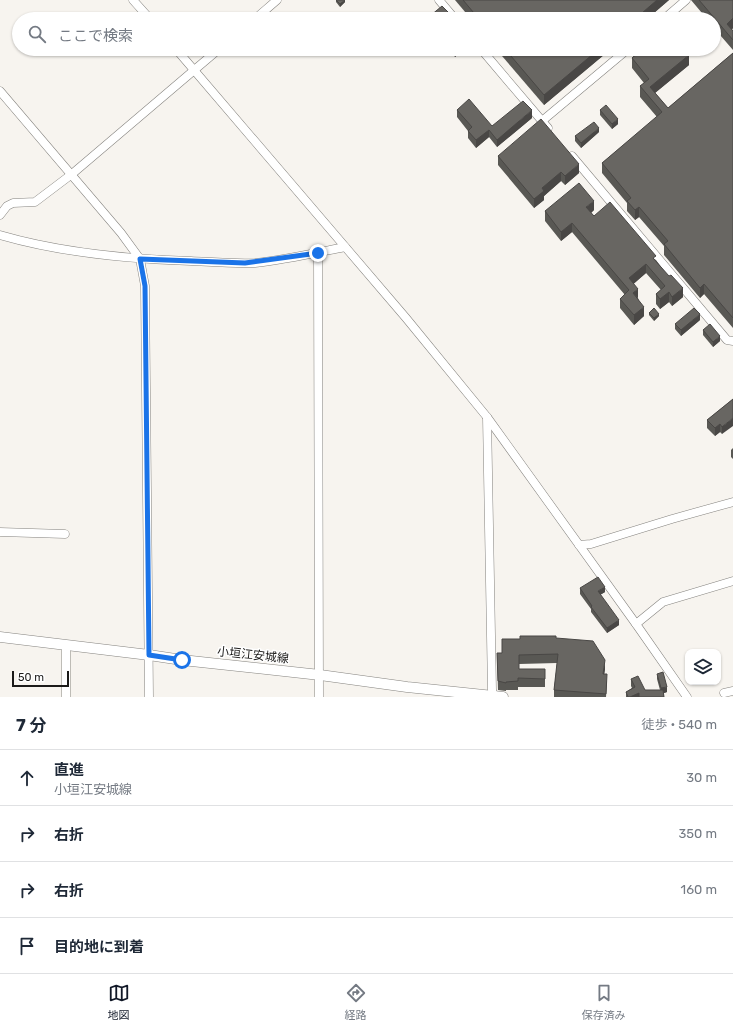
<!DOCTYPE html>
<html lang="ja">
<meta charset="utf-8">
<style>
:root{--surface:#fff;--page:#f2f2f3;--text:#1f2937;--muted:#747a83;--line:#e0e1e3;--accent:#111827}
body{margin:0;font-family:Rubik,"Noto Sans JP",sans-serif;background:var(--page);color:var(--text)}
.controls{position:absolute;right:12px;bottom:12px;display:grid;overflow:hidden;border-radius:8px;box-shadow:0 1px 3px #0004}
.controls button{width:36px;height:36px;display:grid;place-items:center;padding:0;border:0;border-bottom:1px solid var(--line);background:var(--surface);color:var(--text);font:20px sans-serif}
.scale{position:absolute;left:12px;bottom:10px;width:57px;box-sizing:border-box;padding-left:4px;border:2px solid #1b1a19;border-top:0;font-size:11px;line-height:14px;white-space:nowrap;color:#1b1a19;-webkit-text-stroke:3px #fff;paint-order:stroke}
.stop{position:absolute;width:12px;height:12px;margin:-9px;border:3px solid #1a73e8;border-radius:50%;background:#fff}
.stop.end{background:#1a73e8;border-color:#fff;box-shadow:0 1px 4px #0008}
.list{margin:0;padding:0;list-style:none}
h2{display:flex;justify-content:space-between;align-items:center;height:52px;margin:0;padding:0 16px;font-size:17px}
h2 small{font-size:13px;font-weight:400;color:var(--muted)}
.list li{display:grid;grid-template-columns:26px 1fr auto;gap:12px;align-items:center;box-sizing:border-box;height:56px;padding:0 16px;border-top:1px solid var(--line)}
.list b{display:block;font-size:15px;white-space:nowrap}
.list p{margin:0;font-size:13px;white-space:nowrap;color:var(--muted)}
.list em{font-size:13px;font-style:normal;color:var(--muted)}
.icon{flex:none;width:22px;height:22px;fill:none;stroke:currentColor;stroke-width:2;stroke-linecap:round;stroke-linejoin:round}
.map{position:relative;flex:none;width:733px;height:697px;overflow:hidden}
.search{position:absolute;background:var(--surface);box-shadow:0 1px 3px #0004;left:12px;right:12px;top:12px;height:44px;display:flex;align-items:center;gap:10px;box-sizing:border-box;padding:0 14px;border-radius:22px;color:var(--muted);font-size:15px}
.sheet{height:276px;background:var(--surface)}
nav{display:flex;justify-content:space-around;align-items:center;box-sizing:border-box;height:56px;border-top:1px solid var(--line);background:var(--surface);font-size:11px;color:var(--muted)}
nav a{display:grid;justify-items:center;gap:2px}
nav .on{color:var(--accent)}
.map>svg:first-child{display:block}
</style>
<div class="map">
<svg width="733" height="697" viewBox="0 0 733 697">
<rect width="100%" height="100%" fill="#f7f4ef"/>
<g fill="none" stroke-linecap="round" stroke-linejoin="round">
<!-- minor casing -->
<g stroke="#85837f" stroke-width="9">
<g id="minor">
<polyline points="133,0 150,19"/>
<polyline points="439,0 455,19"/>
<polyline points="255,19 277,0"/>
<polyline points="664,19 686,0"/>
<polyline points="176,49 406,318 487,417 636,624 687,697"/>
<polyline points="481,49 548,128"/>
<polyline points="0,91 121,233 140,259 145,286 149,697"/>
<polyline points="542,121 628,49"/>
<polyline points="572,156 727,340 733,341"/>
<polyline points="0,215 7,206 13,203 35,202 72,174 219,49"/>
<path d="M0,235c62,18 127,24 191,26 21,1 43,3 64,2 30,-3 60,-10 90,-16"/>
<polyline points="318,253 319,697"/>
<polyline points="487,417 492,690 494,697"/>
<polyline points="0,532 65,534"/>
<polyline points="579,545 591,544 672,519 733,502"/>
<polyline points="636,624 663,602 733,581"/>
<polyline points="66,645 66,697"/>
<polyline points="724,693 733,691"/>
</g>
</g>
<!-- major casing -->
<g stroke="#85837f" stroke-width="11">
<polyline id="major" points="0,637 149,655 182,660 320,675 407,687 503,697"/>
</g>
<!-- minor -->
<use href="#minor" stroke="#fff" stroke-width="8"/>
<!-- major -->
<use href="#major" stroke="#fff" stroke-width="10"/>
</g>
<!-- wall -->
<g fill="#595854">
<polygon points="336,0 345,2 340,7 336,2"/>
<polygon points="455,0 669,0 647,19 471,19"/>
<polygon points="691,0 733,0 733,28 732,30 733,31 733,50 714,28 714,19 707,19"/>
<polygon points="449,49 463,49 463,50 455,57"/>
<polygon points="496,49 611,49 544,105"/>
<polygon points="633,49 683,49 689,65 655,93 668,108 733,53 733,328 704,294 700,298 664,255 664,246 639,217 635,220 627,211 627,203 602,173 602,163 657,117 640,97 640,86 644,83 632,68 632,58 636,54"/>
<polygon points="457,110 492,126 532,118 497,147 489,137 476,148 468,138 468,131 457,117"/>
<polygon points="600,110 618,124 612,129 600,115"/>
<polygon points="599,132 581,148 575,141 575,136"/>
<polygon points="498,156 579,173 565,185 561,181 544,196 544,200 534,208 498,165"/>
<polygon points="594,210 591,213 594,216 656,260 683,297 672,306 669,302 660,309 656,304 656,294 661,290 646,273 633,284 638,298 644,316 634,325 620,308 620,299 625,295 572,232 561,241 545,221 545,211"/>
<polygon points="649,313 659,316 654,321 649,315"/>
<polygon points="700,320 681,336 675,329 675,324"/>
<polygon points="703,330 720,341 713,347 703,335"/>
<polygon points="733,399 722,434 720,432 715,436 707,428 707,420"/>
<polygon points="733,448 733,459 731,457 731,450"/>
<polygon points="580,588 605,592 600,595 619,625 607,633 591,612 591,609 580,594"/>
<polygon points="556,638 605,669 604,674 607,683 606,697 554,697 554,690 557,663 519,664 519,669 545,669 545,687 518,687 518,690 506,690 506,691 498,690 497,653 502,653"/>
<polygon points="657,674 667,692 664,693 664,697 626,697 626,692 632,688 631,686 631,679 645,690 660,690 657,679"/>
</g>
<!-- shaded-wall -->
<g fill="#494745">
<polygon points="345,0 345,2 340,7 340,4"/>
<polygon points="657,0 669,0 647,19 635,19"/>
<polygon points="733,18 733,28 727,33 727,24"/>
<polygon points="456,49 463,49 463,50 455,57 455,50"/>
<polygon points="599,49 611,49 544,105 544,95"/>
<polygon points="689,55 689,65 650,97 650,87"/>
<polygon points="532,110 532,118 497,147 497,140"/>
<polygon points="618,119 618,124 612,129 612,124"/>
<polygon points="599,128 599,132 581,148 581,143"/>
<polygon points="489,130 489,137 476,148 476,140"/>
<polygon points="579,164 579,173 565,185 565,176"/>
<polygon points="561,172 561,181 544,196 544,200 534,208 534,199 542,188"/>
<polygon points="594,201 594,210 586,217 586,207"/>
<polygon points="639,207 639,217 635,220 635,210"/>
<polygon points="572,223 572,232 561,241 561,232"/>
<polygon points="646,264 646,273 629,288 629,278"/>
<polygon points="704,284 704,294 700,298 700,288"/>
<polygon points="683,288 683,297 672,306 672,297"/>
<polygon points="638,289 638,298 633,293"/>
<polygon points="669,292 669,302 660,309 660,299"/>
<polygon points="644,307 644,316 634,325 634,315"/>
<polygon points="659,314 659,316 654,321 654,318"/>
<polygon points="700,314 700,320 681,336 681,330"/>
<polygon points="720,336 720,341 713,347 713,342"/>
<polygon points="733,418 733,426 722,434 722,427"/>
<polygon points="720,424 720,432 715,436 715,428"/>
<polygon points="605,587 605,592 598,596 598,591"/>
<polygon points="619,620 619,625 607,633 607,628"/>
<polygon points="605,660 605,669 603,683 603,674"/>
<polygon points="667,687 667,692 661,694 661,688"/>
<polygon points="639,693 639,697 630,697"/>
</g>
<!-- building -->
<g fill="#686662" stroke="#494745">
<polygon points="336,0 345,0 340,4"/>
<polygon points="463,0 657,0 635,19 479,19"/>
<polygon points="699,0 733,0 733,18 727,24 733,31 733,40"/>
<polygon points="442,6 455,19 432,19 430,16"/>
<polygon points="505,49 599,49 544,95"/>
<polygon points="641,49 683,49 689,55 650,87 668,108 733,53 733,318 704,284 700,288 664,244 668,241 639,207 635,210 627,201 631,198 602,163 662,112 640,86 649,79 632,58 641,50"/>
<polygon points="469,99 492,126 523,101 532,110 497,140 489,130 476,140 468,131 472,127 457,110"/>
<polygon points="606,105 618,119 612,124 600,110"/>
<polygon points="541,119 579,164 565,176 561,172 542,188 544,191 534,199 498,156"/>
<polygon points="594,122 599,128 581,143 575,136"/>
<polygon points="579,183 594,201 586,207 594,216 610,202 656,256 653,258 669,276 671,275 683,288 672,297 669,292 660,299 656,294 665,286 646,264 629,278 638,289 633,293 644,307 634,315 620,299 629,290 572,223 561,232 545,211"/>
<polygon points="654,308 659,314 654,318 649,313"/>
<polygon points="694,308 700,314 681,330 675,324"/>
<polygon points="710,324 720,336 713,342 703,330"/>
<polygon points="733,399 733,418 722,427 720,424 715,428 707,420"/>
<polygon points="598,577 605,587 598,591 619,620 607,628 591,607 592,606 580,588"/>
<polygon points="520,636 556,636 556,638 593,641 605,660 603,674 607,674 606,694 554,690 558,654 519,655 519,669 545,669 545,679 518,678 518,681 506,682 506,683 498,681 497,653 502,653 502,639 520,639"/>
<polygon points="663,672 667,687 661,688 657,674"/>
<polygon points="638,676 645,690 663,690 664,697 639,697 639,693 630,697 628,697 626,692 635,687 631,679"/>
</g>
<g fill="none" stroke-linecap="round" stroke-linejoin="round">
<!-- route -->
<polyline stroke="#1a73e8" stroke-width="5" points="182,660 149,655 145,286 140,259 245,263 318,253"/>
</g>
<g text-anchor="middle" stroke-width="3" stroke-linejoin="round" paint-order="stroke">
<!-- street labels -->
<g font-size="12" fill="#1b1a19" stroke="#fff">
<text transform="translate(253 655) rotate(6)" y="4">小垣江安城線</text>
</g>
</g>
</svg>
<div class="controls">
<button><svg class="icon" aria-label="layers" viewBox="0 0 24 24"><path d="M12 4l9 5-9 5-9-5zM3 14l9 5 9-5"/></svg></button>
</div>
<div class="scale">50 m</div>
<div class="stop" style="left:182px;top:660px"></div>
<div class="stop end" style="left:318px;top:253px"></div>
<div class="search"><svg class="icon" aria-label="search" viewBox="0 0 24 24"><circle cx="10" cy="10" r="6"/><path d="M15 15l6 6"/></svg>ここで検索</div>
</div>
<section class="sheet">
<h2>7 分<small>徒歩 · 540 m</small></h2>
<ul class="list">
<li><svg class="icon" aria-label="ahead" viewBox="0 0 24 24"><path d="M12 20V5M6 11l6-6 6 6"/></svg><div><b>直進</b><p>小垣江安城線</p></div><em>30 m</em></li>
<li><svg class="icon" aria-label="right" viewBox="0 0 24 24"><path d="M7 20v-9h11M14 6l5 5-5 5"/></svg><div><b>右折</b></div><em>350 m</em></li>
<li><svg class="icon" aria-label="right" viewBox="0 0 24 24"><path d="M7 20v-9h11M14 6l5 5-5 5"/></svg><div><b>右折</b></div><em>160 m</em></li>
<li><svg class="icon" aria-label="arrive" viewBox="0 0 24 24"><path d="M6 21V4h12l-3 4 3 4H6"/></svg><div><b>目的地に到着</b></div></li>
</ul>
</section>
<nav>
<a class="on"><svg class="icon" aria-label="map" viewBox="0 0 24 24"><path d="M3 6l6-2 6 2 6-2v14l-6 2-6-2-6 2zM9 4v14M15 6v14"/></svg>地図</a>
<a><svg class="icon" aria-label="directions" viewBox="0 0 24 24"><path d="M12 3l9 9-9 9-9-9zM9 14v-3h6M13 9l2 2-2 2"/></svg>経路</a>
<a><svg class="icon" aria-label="saved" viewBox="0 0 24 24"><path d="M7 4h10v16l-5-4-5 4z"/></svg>保存済み</a>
</nav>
